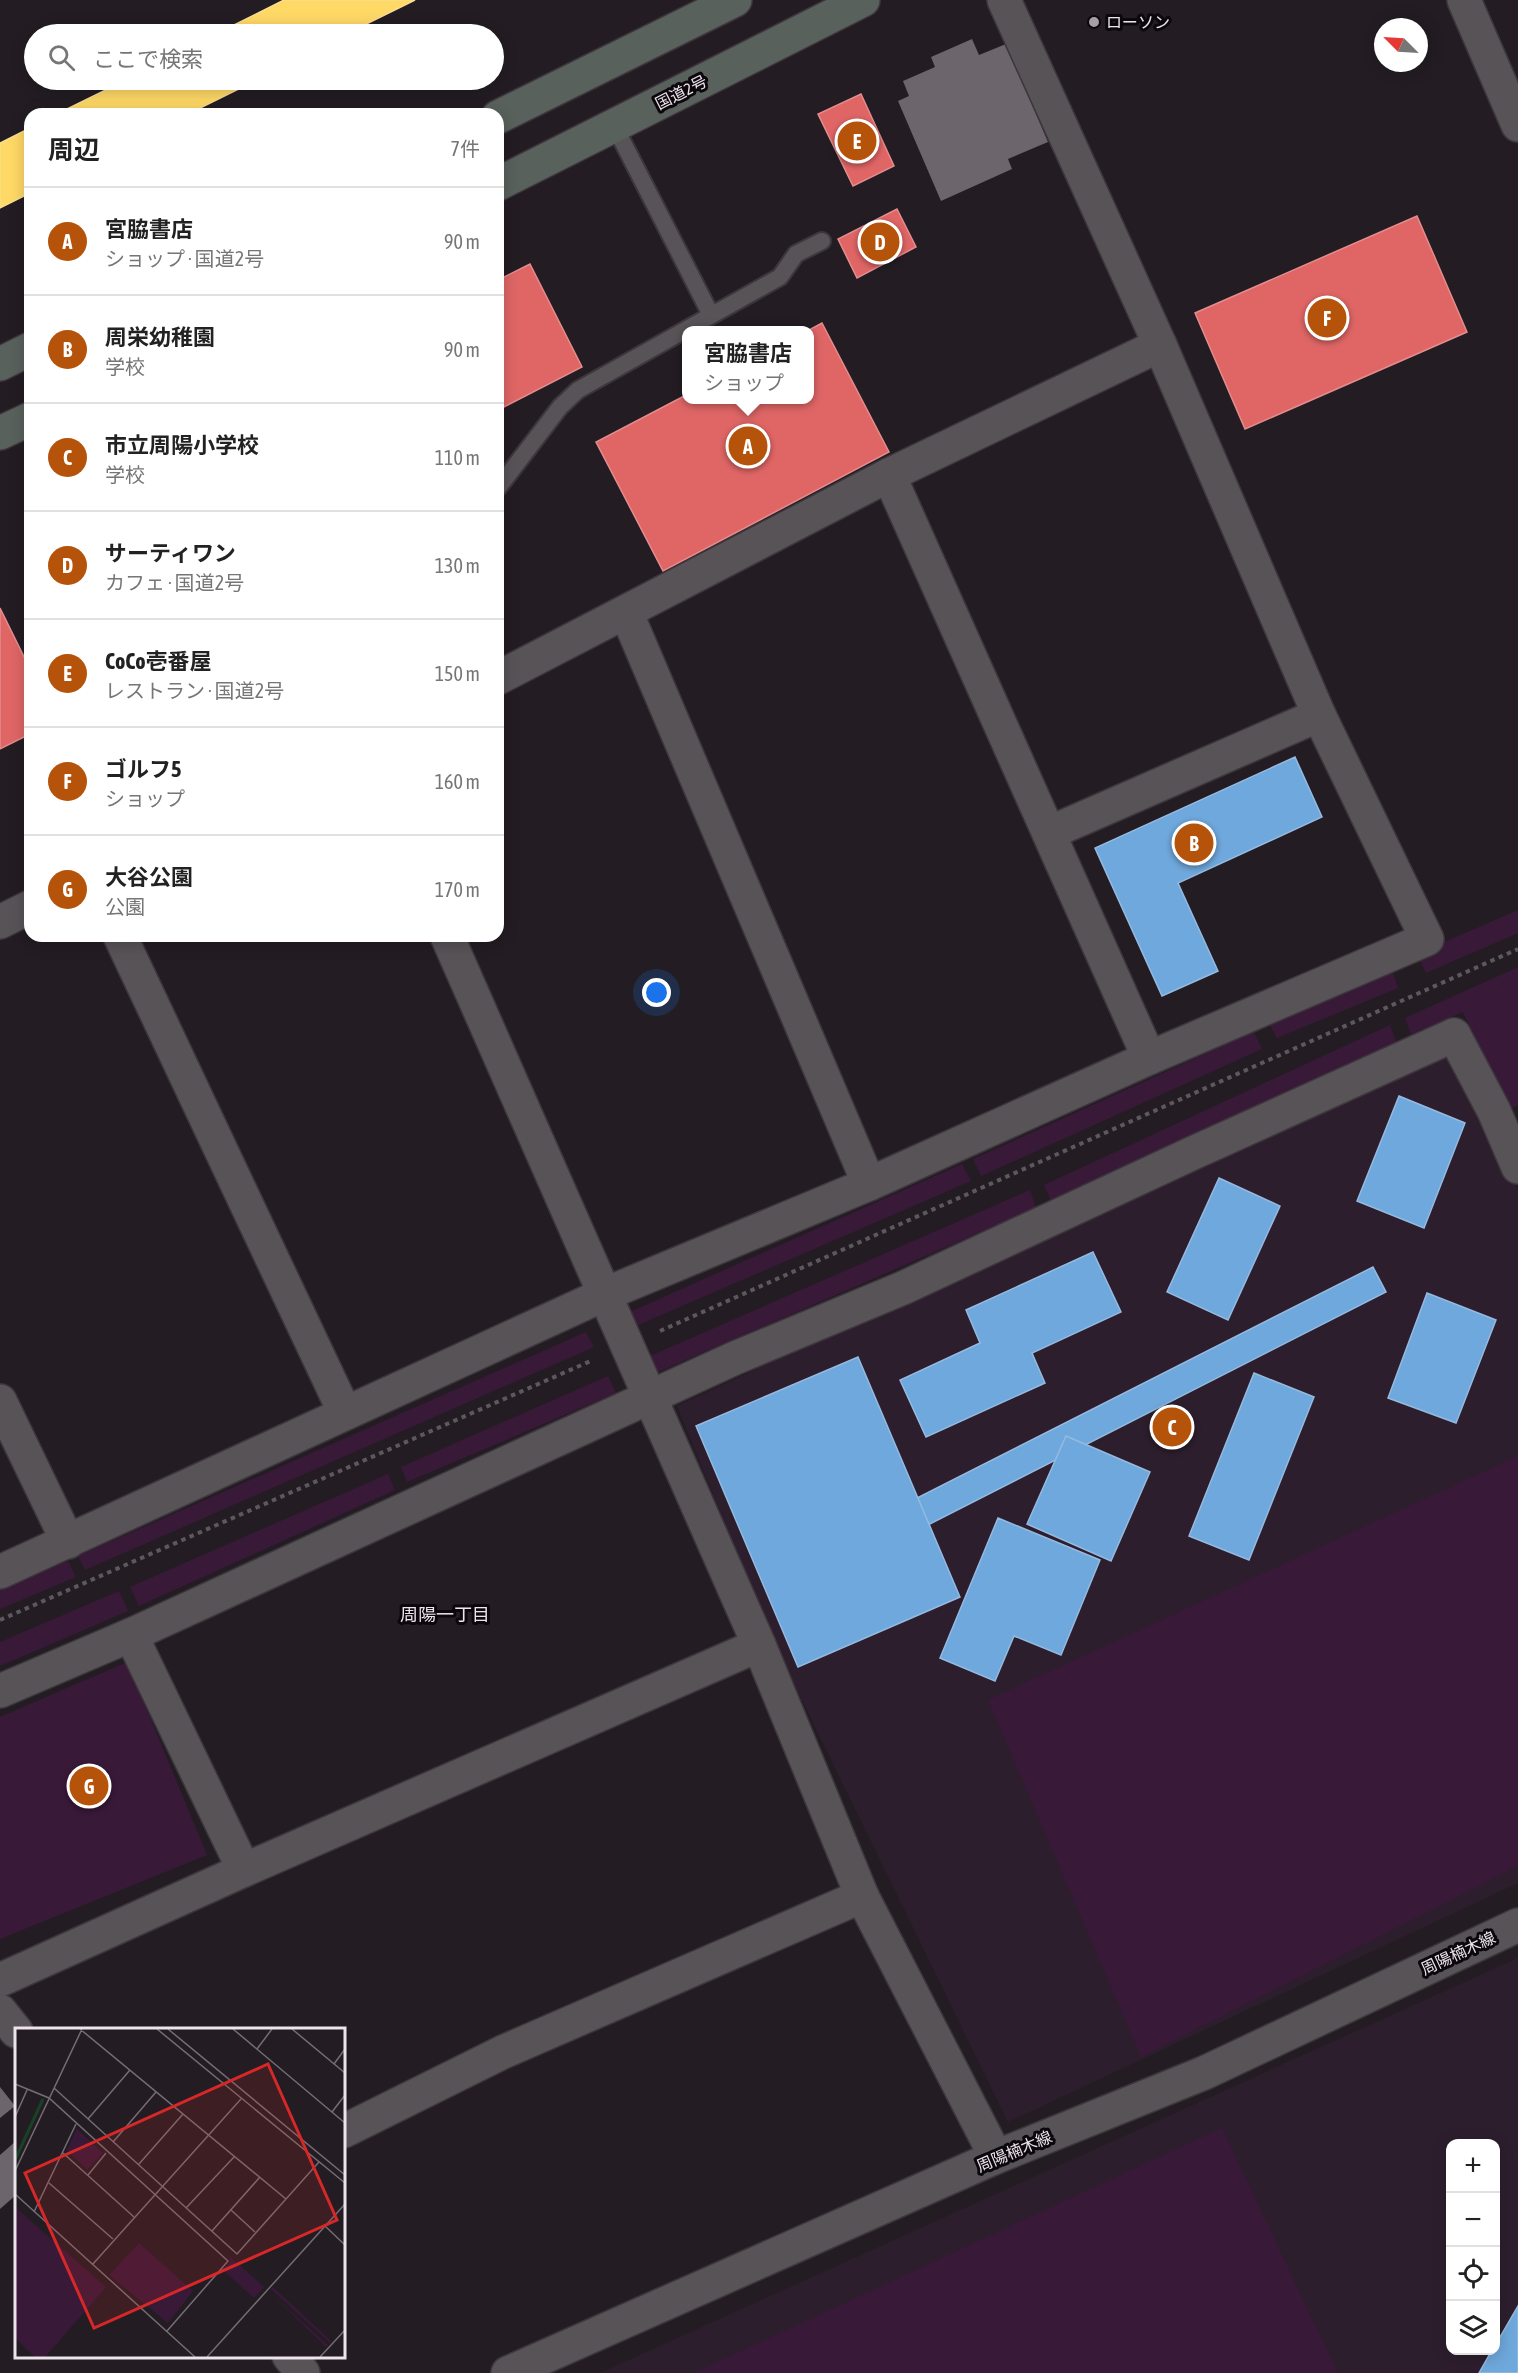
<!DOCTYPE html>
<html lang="ja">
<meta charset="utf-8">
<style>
:root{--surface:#fff;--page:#f6f6f6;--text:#222;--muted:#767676;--line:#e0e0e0;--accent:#b45309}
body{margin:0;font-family:"Asap Condensed","Noto Sans JP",sans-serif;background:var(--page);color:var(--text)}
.controls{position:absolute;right:18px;bottom:18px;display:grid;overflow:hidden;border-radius:12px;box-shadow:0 3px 15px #0003}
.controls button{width:54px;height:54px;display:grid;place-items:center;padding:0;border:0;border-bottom:2px solid var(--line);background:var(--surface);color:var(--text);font:30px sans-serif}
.compass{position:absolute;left:1374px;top:18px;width:54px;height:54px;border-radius:50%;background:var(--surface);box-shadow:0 3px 15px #0003;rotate:294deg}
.you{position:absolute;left:657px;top:993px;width:21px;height:21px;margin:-15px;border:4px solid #fff;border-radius:50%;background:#1a73e8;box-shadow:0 0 0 9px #1a73e833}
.badge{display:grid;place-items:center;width:39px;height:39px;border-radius:50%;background:var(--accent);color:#fff;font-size:20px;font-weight:700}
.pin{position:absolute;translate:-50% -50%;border:3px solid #fff;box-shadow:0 2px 6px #0006}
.popup{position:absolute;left:682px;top:326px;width:132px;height:78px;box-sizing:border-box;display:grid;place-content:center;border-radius:12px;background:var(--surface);filter:drop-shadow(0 2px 4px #0005);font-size:20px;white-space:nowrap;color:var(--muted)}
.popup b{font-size:22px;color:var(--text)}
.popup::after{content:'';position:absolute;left:50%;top:100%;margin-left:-12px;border:12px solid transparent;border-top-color:var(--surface)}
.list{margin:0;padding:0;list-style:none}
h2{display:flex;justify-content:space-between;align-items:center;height:78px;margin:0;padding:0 24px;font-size:26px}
h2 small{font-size:20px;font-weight:400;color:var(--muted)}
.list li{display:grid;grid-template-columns:39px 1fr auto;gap:18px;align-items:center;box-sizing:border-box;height:108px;padding:0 24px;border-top:2px solid var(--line)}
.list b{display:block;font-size:22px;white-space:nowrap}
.list p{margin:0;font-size:20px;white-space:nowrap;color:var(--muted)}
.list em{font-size:20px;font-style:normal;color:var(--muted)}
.icon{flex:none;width:33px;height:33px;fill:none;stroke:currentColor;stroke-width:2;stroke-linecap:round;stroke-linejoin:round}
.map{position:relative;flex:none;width:1518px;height:2373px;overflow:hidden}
.search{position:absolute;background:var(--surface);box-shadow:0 3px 15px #0003;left:24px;top:24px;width:480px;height:66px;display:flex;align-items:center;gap:15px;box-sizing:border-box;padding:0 21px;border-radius:33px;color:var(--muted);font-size:22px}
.panel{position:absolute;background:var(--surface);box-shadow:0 3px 15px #0003;left:24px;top:108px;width:480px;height:834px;border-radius:18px}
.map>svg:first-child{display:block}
</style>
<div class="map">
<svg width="1518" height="2373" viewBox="0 0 1518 2373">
<rect width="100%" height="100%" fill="#231d23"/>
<!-- built -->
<g fill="#2d1e2d" fill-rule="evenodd">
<polygon points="1455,1047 1518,1191 1518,1883 1008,2122 774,1643 677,1406"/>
<path d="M1518,1958v415h-918zM1450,2144h46v206h-46z"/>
</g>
<!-- green -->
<g fill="#391938">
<polygon points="1518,910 1518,933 1426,973 1417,954"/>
<polygon points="1518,967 1518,1105 1510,1109 1463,1012 1411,1034 1405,1018"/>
<polygon points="1392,970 1398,988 1277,1038 1270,1025"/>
<polygon points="1390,1025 1396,1042 1051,1201 1044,1185"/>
<polygon points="1254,1032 1262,1049 981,1176 973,1159"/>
<polygon points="962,1164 971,1181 636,1326 630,1312"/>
<polygon points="1030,1190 1036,1208 658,1372 650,1356"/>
<polygon points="586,1332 594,1347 85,1570 78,1556"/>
<polygon points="608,1376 616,1393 407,1482 401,1467"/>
<polygon points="1518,1456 1518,1866 1141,2057 988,1700"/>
<polygon points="388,1474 395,1490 139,1606 130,1587"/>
<polygon points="68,1561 76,1577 0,1609 0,1590"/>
<polygon points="119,1591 128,1611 0,1666 0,1642"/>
<polygon points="127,1662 207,1855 0,1939 0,1717"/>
<polygon points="1222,2128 1338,2373 694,2373"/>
</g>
<!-- homes -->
<g fill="#ffd966" stroke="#fadc8e" stroke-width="1.5">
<polygon points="284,0 415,0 346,34 216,34"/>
<polygon points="126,80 257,80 188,114 57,114"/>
<polygon points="30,128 30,193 0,208 0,143"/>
</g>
<!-- shops -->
<g fill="#e06666" stroke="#e48c8e" stroke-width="1.5">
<polygon points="861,94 894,166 853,186 818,114"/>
<polygon points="897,209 916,247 857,278 838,239"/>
<polygon points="1417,216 1467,332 1245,429 1195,313"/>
<polygon points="530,264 582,367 498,410 498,280"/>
<polygon points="822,323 889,452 663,571 596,442 686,395 686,400 810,400 809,330"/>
<polygon points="0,608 30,669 30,734 0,749"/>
</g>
<!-- schools -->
<g fill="#6fa8dc" stroke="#95bae1" stroke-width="1.5">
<polygon points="1295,757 1322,817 1178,883 1218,971 1162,996 1095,848"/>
<polygon points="1399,1096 1465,1123 1424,1228 1357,1201"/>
<polygon points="1219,1178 1280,1206 1228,1320 1167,1292"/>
<polygon points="1093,1252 1121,1312 1032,1353 1045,1383 926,1437 900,1380 980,1343 966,1310"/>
<polygon points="1373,1267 1386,1292 922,1528 909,1502"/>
<polygon points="1427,1293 1496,1320 1456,1423 1388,1398"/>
<polygon points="858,1357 960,1597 798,1667 696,1426"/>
<polygon points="1254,1373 1314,1397 1249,1560 1189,1536"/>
<polygon points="1066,1436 1150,1472 1111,1561 1027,1524"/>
<polygon points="998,1518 1100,1560 1061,1655 1014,1636 995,1681 940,1658"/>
<polygon points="1518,2306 1518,2373 1479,2373 1492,2350 1496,2350 1496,2344"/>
</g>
<!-- building -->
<g fill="#6c666c">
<polygon points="972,39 979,55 1006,44 1048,142 1008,159 1012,169 941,201 898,101 909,96 903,81 935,67 931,57"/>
<polygon points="0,2087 15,2106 0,2118"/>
<polygon points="16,2141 16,2195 0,2209 0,2155"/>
</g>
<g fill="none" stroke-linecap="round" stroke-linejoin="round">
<!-- lane casing -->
<g stroke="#3d373d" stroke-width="20">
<g id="lane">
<polyline points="614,125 711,315"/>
<polyline points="498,488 560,407 578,390 780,277 796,254 822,241"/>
</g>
</g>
<!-- street casing -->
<g stroke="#3d373d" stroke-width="36">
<g id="street">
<polyline points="889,475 1149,1058"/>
<polyline points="626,612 869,1184"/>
<polyline points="498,678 889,475 1160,345"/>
<polyline points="1049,833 1319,715"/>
<polyline points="0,922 30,907"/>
<polyline points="120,936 345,1413"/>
<polyline points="447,936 759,1645 862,1896 996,2157"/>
<polyline points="1454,1035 1494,1111 1518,1167"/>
<polyline points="0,1401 68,1542"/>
<polyline points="0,1572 603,1295 869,1184 1149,1058 1427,939 1319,715 1160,345 1004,0"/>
<polyline points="131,1635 244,1870"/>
<polyline points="0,1980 244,1870 759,1645"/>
<polyline points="0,2011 16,2031"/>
<polyline points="344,2131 503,2052 862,1896"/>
<polyline points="289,2356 303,2373"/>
</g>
</g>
<!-- secondary casing -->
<g stroke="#3d373d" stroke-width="36">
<g id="secondary">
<polyline points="1464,0 1518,125"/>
<polyline points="0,1691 131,1635 735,1358 903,1288 1193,1153 1454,1035"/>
<polyline points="508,2373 996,2157 1204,2073 1518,1925"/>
</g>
</g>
<!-- highway casing -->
<g stroke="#3d373d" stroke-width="36">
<g id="highway">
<polyline points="498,117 735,0"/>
<polyline points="498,184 863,0"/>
<polyline points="0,364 30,349"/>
<polyline points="0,433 30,419"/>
</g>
</g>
<!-- path -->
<g stroke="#5d585c" stroke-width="4" stroke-dasharray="4.5 4.5" stroke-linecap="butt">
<polyline points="660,1331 1518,949"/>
<polyline points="0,1620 593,1360"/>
</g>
<!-- lane -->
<use href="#lane" stroke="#585357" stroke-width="16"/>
<!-- street -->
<use href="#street" stroke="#585357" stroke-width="33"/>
<!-- secondary -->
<use href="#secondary" stroke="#585357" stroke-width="33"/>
<!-- highway -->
<use href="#highway" stroke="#59615d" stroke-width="33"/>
</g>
<!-- markers -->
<circle fill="#a69ea6" stroke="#0c070c" stroke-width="2" cx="1094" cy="22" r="6"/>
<g text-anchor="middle" stroke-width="6" stroke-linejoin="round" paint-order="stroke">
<!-- poi labels -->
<g font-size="16" fill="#ede4ec" stroke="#0c070c" text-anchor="start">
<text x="1106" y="28">ローソン</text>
</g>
<!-- street labels -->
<g font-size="16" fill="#ede4ec" stroke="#0c070c">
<text transform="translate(681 92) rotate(-27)" y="6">国道2号</text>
<text transform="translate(1458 1953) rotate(-25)" y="6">周陽楠木線</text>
<text transform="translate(1014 2151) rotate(-23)" y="6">周陽楠木線</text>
</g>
<!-- neighbourhood labels -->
<g font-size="18" fill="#ede4ec" stroke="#0c070c">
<text x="445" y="1621">周陽一丁目</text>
</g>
</g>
<!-- overview -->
<g transform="translate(15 2028)">
<rect width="330" height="330" fill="#231d23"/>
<path d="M62,101l26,24 -16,17 -20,-20zM1,180l90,79 -61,70h-10l-20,-19zM124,215l54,48 -25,32 -59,-48zM213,227l36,32 -10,11 -31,-28 8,-9zM258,259l58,54 -1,2 -59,-54zM253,263l60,54 -2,2z" fill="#391938"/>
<path fill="none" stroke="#194127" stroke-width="3" d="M0,132l28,-61"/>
<path fill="none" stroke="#746d73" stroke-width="1.5" d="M65,1l206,170M142,1l188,154M153,1l177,146M218,1l112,94M277,1l53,44M242,21l15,-20M319,36l11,-15M0,56l34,14 179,163 -61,70M39,60l183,166 82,-92M317,84l13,-17M0,89l12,-27M73,91l42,-49M98,114l43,-50M48,125l71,64M124,136l44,-50M0,143l67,-142M73,147l18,-22M34,155l64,56M0,166l180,163M171,180l48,-51M216,182l24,22M19,184l42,-88M310,198l20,19M197,203l48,-54M77,237l149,-166M192,329l138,-153M305,329l25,-27"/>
<path fill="#d62828" fill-opacity="0.15" stroke="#d62828" stroke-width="3" d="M253,36l69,156 -243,108 -69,-155z"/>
<rect width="330" height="330" fill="none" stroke="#ede4ec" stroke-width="3"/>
</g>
</svg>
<div class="controls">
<button>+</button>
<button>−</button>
<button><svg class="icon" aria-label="locate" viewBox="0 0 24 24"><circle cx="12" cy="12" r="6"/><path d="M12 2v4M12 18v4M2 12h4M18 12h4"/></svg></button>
<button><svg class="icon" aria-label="layers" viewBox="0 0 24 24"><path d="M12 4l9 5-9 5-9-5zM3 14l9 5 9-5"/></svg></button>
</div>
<svg class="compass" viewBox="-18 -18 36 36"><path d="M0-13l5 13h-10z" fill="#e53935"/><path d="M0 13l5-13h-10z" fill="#767676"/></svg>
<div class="you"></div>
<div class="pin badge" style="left:748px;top:446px">A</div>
<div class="popup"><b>宮脇書店</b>ショップ</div>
<div class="pin badge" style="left:1194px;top:843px">B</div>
<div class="pin badge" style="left:1172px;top:1427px">C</div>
<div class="pin badge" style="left:880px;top:242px">D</div>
<div class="pin badge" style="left:857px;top:141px">E</div>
<div class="pin badge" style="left:1327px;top:318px">F</div>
<div class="pin badge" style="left:89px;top:1786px">G</div>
<div class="search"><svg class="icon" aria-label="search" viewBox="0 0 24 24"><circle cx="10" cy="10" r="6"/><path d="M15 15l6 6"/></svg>ここで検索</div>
<section class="panel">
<h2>周辺<small>7件</small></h2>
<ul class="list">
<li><span class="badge">A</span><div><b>宮脇書店</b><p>ショップ · 国道2号</p></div><em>90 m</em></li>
<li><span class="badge">B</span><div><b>周栄幼稚園</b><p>学校</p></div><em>90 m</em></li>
<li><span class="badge">C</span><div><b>市立周陽小学校</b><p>学校</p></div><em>110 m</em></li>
<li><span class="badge">D</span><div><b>サーティワン</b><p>カフェ · 国道2号</p></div><em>130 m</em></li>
<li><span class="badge">E</span><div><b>CoCo壱番屋</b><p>レストラン · 国道2号</p></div><em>150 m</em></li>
<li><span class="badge">F</span><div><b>ゴルフ5</b><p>ショップ</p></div><em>160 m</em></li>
<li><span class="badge">G</span><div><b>大谷公園</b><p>公園</p></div><em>170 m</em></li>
</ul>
</section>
</div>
